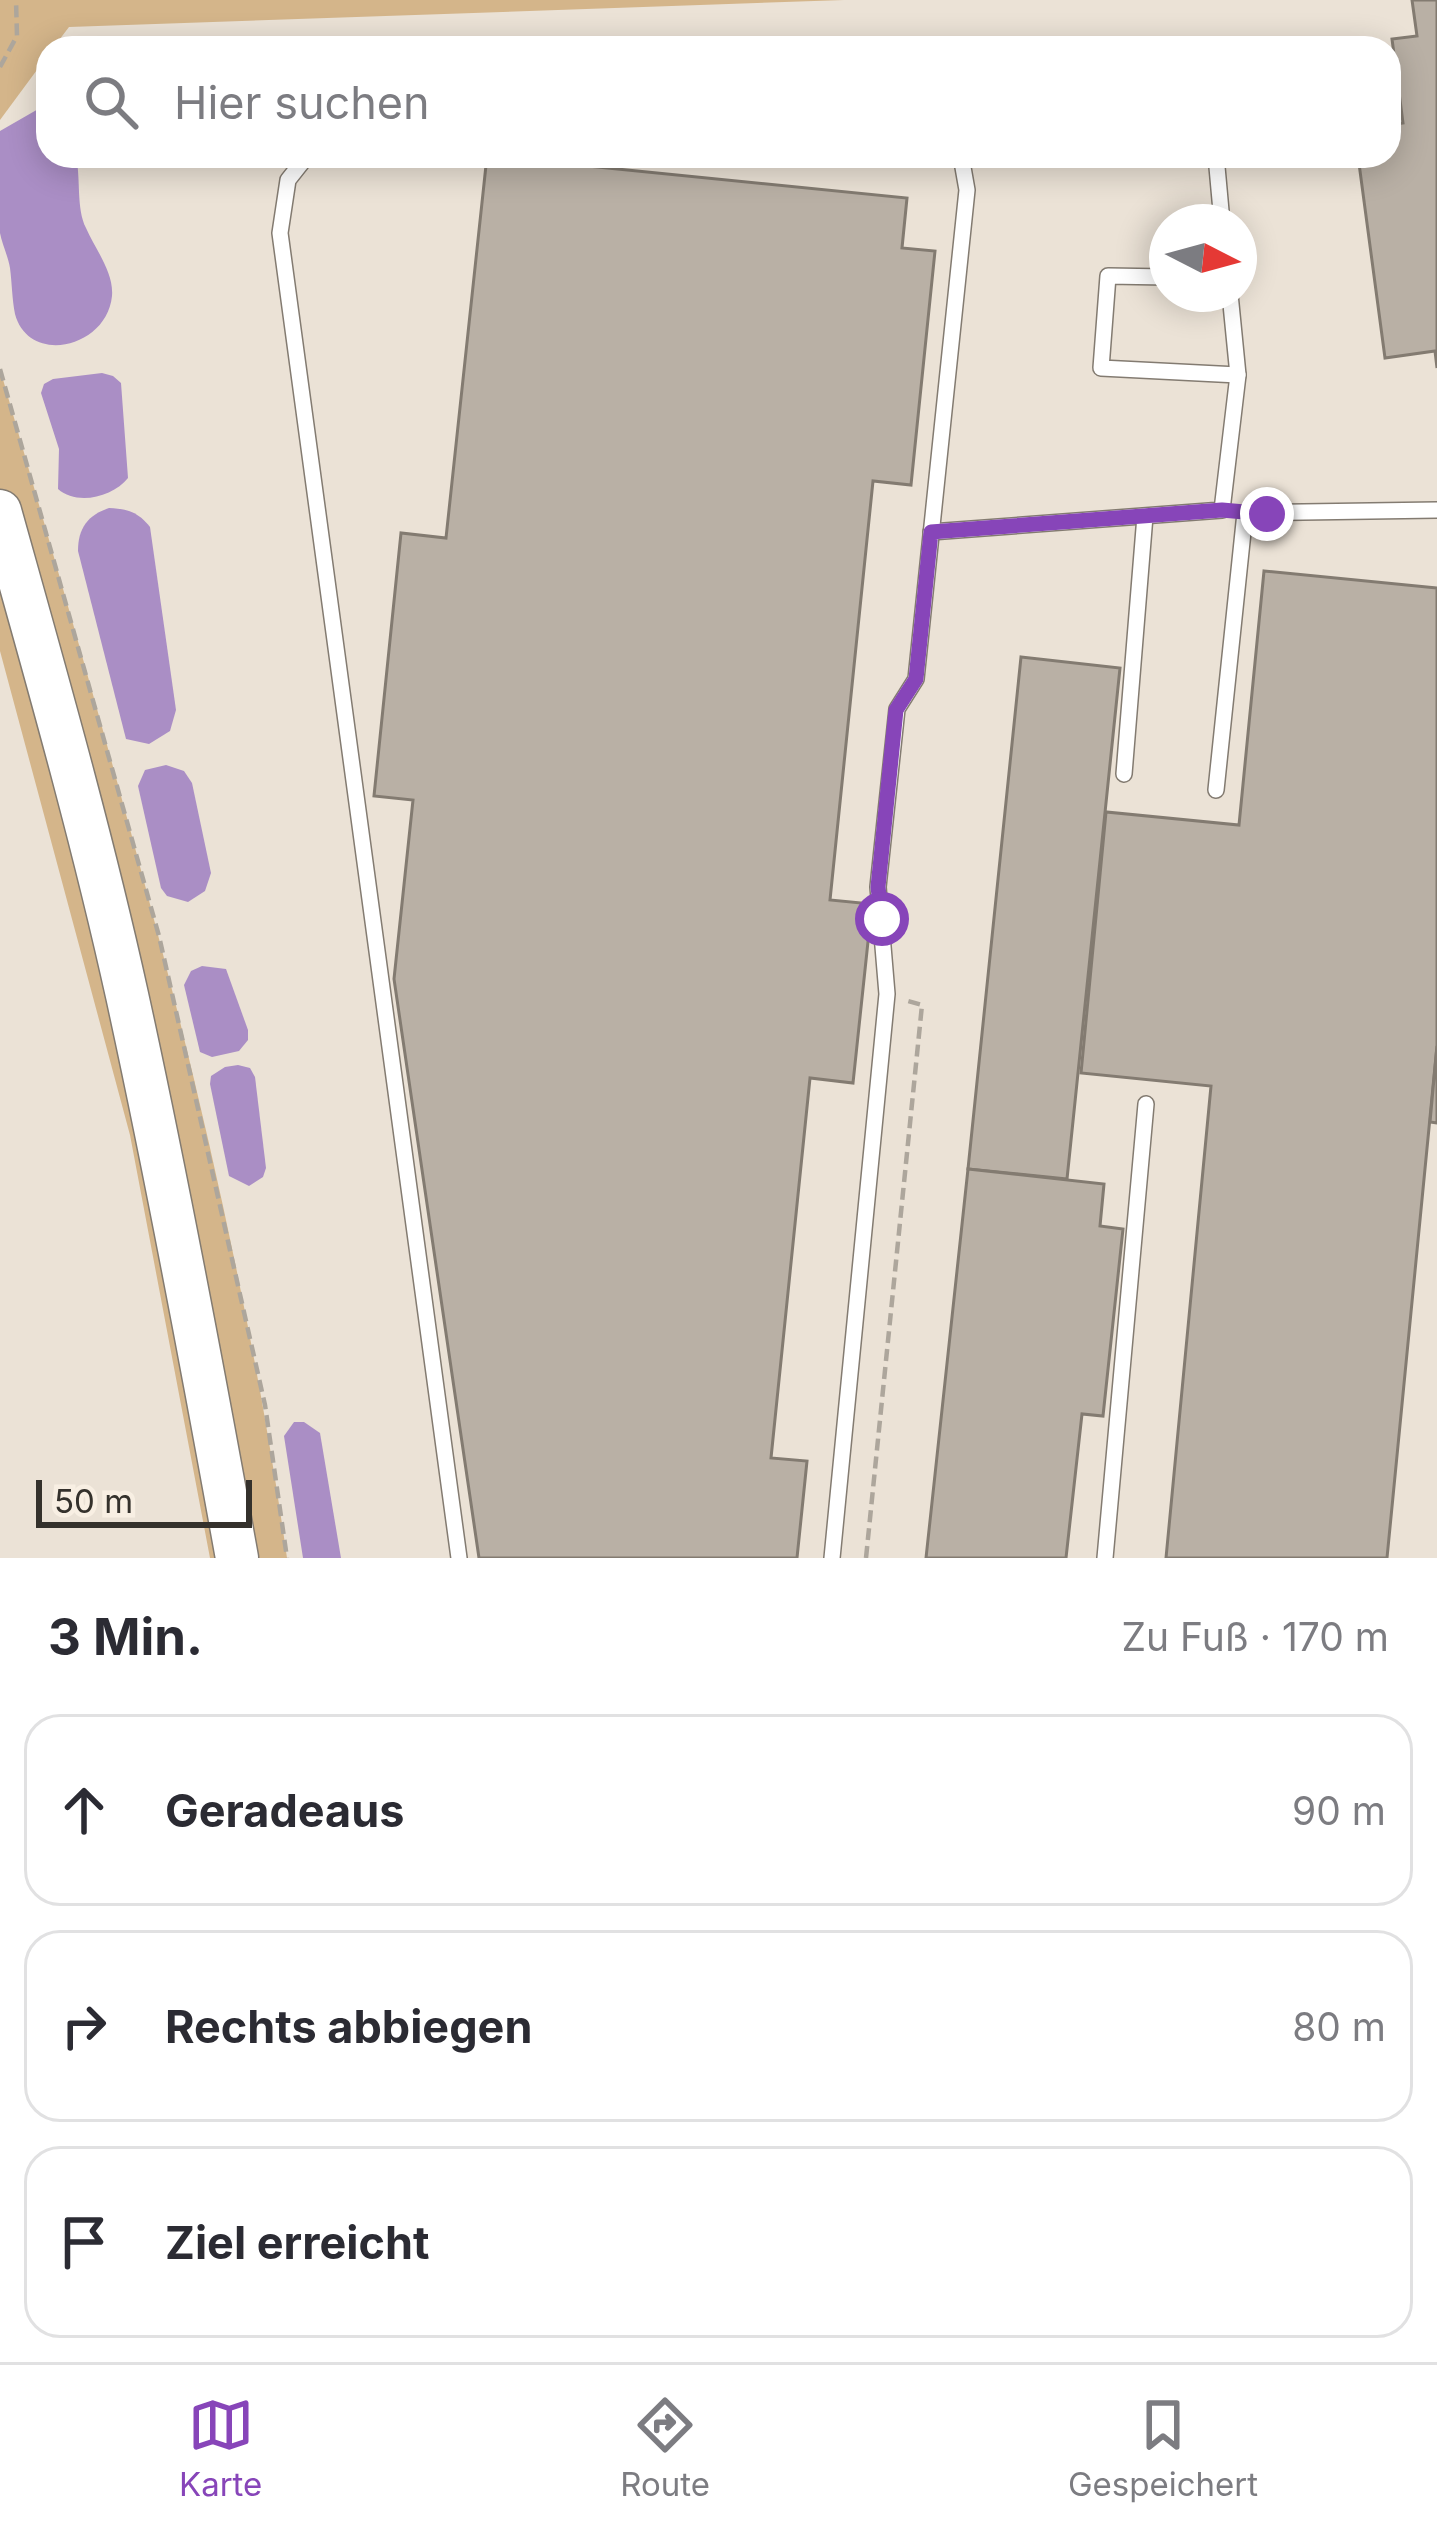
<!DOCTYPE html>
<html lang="de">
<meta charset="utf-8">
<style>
:root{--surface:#fff;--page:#f2f2f3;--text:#2b2b33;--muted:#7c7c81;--line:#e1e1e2;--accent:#8745b9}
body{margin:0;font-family:Inter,sans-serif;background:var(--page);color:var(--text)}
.compass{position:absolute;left:1149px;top:204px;width:108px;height:108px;border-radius:50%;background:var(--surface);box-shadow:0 6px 30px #0003;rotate:96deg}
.scale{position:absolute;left:36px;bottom:30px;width:216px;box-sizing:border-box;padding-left:12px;border:6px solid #34312c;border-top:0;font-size:33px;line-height:42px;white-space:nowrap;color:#34312c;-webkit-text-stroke:9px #f8efe3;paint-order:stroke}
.stop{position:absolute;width:36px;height:36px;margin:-27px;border:9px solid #8745b9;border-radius:50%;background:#fff}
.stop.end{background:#8745b9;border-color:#fff;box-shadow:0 3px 12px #0008}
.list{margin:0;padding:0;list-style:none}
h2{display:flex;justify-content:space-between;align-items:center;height:156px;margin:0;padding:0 48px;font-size:51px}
h2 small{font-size:39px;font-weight:400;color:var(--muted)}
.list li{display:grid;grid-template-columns:78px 1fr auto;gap:36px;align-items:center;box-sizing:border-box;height:192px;margin:0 24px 24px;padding:0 24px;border:3px solid var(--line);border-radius:36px}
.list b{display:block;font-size:45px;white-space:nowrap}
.list em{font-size:39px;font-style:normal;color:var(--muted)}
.icon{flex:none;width:66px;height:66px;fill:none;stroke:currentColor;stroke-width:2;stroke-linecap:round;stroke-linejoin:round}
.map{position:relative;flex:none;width:1437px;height:1558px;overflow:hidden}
.search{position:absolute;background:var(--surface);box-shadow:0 6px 30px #0003;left:36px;right:36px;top:36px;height:132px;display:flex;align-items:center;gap:30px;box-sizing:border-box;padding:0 42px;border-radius:36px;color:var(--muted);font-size:45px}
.sheet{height:804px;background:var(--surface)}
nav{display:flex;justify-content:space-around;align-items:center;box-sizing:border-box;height:168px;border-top:3px solid var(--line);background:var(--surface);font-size:33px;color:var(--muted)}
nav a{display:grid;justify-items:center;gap:6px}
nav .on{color:var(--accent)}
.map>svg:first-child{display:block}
</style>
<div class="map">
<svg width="1437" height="1558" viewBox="0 0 1437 1558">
<rect width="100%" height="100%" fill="#ebe2d6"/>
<!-- green -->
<g fill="#d4b58a">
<polygon points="0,0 844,0 69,27 53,48 48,48 48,55 0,120"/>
<path d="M0,369c112,391 230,785 287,1189h-77l-80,-423 -130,-484z"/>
</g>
<!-- water -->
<g fill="#aa8ec5">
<path d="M40,108h8v48h28c5,23 0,52 10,72 9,21 28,44 26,68 -5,52 -83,70 -97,18 -3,-15 -3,-31 -5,-46 -2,-12 -8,-24 -10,-35 0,-32 0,-69 0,-102z"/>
<path d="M102,373l11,3 8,7 7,95c-15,19 -51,28 -70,11l1,-40 -18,-56 3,-9 9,-5z"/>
<path d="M109,508c19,1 29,4 41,19l26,183 -6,21 -21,13 -23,-5 -48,-188c0,-23 10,-36 31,-43z"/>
<polygon points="166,765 184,771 192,783 211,873 205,891 188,902 167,896 161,888 138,786 145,770"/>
<polygon points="202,966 226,969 248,1030 248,1040 239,1051 212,1057 200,1052 184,985 191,971"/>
<polygon points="238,1065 250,1068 255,1077 266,1168 263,1177 249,1186 229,1176 210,1084 211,1076 225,1067"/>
<polygon points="294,1422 304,1422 320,1433 341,1558 303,1558 284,1436"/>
</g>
<!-- building -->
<g fill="#b9b0a5" stroke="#837b71" stroke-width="3">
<polygon points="1412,0 1437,0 1437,368 1435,351 1385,358 1358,156 1389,156 1389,125 1403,123 1392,39 1417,36"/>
<polygon points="487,156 907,198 902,248 935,251 911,485 873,481 830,900 872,904 853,1083 810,1078 771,1458 807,1461 797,1558 479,1558 394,979 413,800 374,796 401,533 446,538"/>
<polygon points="1264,571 1437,588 1437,1046 1387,1558 1166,1558 1211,1086 1081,1073 1106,812 1239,825"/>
<polygon points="1021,657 1120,668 1067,1179 968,1169"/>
<polygon points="1437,1046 1437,1123 1430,1122"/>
<polygon points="968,1169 1104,1184 1100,1226 1123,1229 1103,1416 1082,1414 1066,1558 926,1558"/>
</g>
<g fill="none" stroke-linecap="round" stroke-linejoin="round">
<!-- lane casing -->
<g stroke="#837b71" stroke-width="18">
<g id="lane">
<polyline points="307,156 288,180 280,233 459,1558"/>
<polyline points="1216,156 1222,222"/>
<polyline points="1167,277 1108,276 1101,368 1238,375"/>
<polyline points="931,532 1222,510 1238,375 1230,294"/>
<polyline points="1124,774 1145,516"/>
<polyline points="1216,790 1245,513 1437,510"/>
<polyline points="832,1558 887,994 878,887 897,709 916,679 967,190 961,156"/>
<polyline points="1105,1558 1146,1104"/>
</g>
</g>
<!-- secondary casing -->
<g stroke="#837b71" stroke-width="45">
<path id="secondary" d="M0,511c45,161 91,321 127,484 41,187 76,375 110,563"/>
</g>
<!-- path -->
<g stroke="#ada69c" stroke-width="4.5" stroke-dasharray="12 6" stroke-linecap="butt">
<polyline points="0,67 17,36 16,0"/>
<polyline points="0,369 159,936 265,1405 287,1558"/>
<polyline points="866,1558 922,1005 908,1001"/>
</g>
<!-- lane -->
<use href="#lane" stroke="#fff" stroke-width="15"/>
<!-- secondary -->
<use href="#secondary" stroke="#fff" stroke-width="42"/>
</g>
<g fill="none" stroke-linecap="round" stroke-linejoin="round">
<!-- route -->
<polyline stroke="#8745b9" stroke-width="15" points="882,919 878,887 896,710 916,679 931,532 1222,510 1267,514"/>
</g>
</svg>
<svg class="compass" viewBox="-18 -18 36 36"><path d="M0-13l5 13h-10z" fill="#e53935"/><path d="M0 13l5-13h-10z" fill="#7c7c81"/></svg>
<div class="scale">50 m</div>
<div class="stop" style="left:882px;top:919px"></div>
<div class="stop end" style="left:1267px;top:514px"></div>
<div class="search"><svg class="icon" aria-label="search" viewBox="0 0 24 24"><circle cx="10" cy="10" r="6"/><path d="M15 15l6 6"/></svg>Hier suchen</div>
</div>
<section class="sheet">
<h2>3 Min.<small>Zu Fuß · 170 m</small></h2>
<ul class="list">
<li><svg class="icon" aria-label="ahead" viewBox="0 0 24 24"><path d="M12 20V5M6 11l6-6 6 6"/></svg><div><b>Geradeaus</b></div><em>90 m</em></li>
<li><svg class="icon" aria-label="right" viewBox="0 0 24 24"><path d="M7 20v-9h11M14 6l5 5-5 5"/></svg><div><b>Rechts abbiegen</b></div><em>80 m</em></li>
<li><svg class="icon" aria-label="arrive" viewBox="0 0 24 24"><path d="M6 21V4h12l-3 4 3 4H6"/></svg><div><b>Ziel erreicht</b></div></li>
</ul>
</section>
<nav>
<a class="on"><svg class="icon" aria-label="map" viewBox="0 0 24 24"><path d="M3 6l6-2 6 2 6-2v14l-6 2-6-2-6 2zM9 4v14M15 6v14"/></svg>Karte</a>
<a><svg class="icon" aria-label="directions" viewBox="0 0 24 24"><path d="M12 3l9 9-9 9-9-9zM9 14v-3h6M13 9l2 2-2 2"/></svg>Route</a>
<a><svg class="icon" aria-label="saved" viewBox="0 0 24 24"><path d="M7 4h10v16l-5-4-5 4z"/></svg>Gespeichert</a>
</nav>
